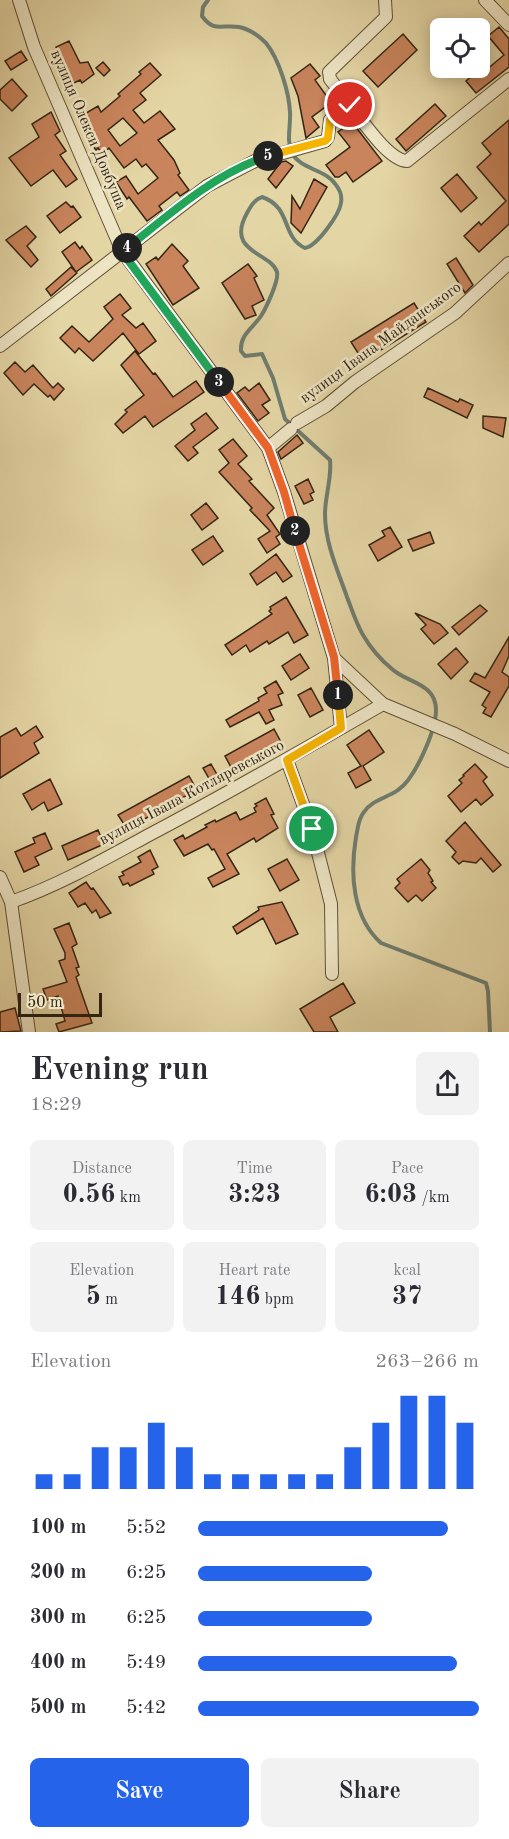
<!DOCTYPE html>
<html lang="en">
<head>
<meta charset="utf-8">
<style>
  body { margin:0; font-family:"Old Standard TT",serif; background:#f2f2f3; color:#2b2b33; height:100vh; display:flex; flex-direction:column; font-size:22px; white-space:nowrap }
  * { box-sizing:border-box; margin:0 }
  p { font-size:20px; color:#7c7c81 }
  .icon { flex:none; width:33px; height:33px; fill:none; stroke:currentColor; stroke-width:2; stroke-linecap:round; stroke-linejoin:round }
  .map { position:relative; height:1032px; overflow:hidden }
  .drawer { display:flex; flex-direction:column; background:#fff; flex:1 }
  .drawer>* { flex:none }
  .buttons { position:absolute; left:430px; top:18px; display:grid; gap:12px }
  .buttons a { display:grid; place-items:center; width:60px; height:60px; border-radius:9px; background:#fff; box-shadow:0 3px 15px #0003; font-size:30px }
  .scale { position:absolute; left:18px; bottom:15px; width:84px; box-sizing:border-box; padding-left:6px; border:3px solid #342513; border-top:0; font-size:16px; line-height:21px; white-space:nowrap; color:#342513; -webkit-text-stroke:4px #ede4c4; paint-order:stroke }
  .pin { position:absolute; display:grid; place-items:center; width:51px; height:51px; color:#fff; margin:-26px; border:3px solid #fff; border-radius:50%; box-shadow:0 2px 6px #0007 }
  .km { position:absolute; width:30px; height:30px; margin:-15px; border-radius:50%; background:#222; color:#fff; font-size:16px; line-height:30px; text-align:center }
  .round { display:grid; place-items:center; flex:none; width:63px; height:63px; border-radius:9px; background:#f2f2f3 }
  .overview { display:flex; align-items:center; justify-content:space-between; height:102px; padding:0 30px }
  h1 { font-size:33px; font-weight:600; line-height:45px }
  .metrics { display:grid; grid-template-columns:repeat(3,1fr); gap:9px; height:102px; padding:6px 30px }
  .metrics div { display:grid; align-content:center; border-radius:9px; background:#f2f2f3; text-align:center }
  .metrics b { font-size:26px; font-weight:600 }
  .metrics small { font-size:16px; font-weight:400 }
  .metrics p { font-size:16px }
  .chart { height:168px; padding:12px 30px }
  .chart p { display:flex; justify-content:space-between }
  .chart svg { width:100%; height:108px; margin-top:6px; stroke:#2563eb; stroke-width:6 }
  .action { display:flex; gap:12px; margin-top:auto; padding:12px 30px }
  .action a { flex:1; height:69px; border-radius:9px; background:#2563eb; color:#fff; font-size:24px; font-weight:600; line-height:69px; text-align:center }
  .action a+a { background:#f2f2f3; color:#2b2b33 }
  ul { padding:0 30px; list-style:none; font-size:20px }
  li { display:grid; grid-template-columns:96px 72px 1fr; align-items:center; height:45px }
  li i { height:15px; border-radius:8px; background:#2563eb }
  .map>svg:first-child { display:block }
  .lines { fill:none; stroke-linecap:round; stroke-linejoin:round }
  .stream { stroke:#6f7d6f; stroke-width:4 }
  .building { fill:#c9845c; stroke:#342513; stroke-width:1.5; fill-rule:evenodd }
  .minor-casing { stroke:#605138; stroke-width:14 }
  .minor { stroke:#ede4c4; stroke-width:12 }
  .split-1-casing { stroke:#fff; stroke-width:12 }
  .split-2-casing { stroke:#fff; stroke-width:12 }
  .split-3-casing { stroke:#fff; stroke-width:12 }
  .split-4-casing { stroke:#fff; stroke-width:12 }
  .split-5-casing { stroke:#fff; stroke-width:12 }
  .split-6-casing { stroke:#fff; stroke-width:12 }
  .split-1 { stroke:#f5b400; stroke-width:8 }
  .split-2 { stroke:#f0652b; stroke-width:8 }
  .split-3 { stroke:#f0652b; stroke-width:8 }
  .split-4 { stroke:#22a559; stroke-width:8 }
  .split-5 { stroke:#22a559; stroke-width:8 }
  .split-6 { stroke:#f5b400; stroke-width:8 }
  .labels { text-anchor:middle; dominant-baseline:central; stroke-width:5; stroke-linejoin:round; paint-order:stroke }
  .street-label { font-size:16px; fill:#342513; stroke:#ede4c4 }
</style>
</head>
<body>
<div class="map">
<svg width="509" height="1032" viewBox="0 0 509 1032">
  <rect width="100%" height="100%" fill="#e4d5a5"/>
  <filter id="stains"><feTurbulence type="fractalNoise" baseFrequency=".00333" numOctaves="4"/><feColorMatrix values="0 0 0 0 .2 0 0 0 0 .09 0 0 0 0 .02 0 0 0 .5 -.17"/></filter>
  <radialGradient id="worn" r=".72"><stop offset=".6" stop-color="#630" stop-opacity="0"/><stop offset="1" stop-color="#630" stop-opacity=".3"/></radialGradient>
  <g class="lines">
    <path class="stream" d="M208 0 203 7 202 16C214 33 222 24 239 27 249 29 259 36 266 43 279 59 289 92 290 112 291 125 286 141 292 153 301 170 326 169 336 185 340 190 342 197 341 203 339 215 317 246 305 248 281 237 292 207 262 197 254 200 251 206 247 213 225 253 271 252 277 272 279 281 266 308 261 316 253 328 240 334 241 351L245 356 262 354 273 378 285 419 330 460C332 478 325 496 325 514 325 543 338 571 347 597 352 610 356 623 363 635 370 647 381 660 392 669 407 683 436 683 436 710 436 730 415 779 398 790 387 798 372 800 364 812 358 819 358 828 356 837 350 873 352 917 381 943L486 983 488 991 490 1032"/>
  </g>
  <path class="building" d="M499 27 509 39V67L476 93 466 81 482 67 485 71 504 55 488 36Z
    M403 34 417 50 378 87 363 71Z
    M69 41 80 63 88 62 94 74 82 83 80 80 72 84 56 47Z
    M21 51 27 60 11 70 5 61Z
    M103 62 110 70 104 76 96 68Z
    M150 63 161 75 140 93 146 100 133 110 144 123 160 111 175 129 158 140 174 160 180 173 178 175 189 190 180 196 177 192 159 206 162 210 147 221 129 197 127 199 116 182 126 176 138 194 158 178 146 164 142 167 136 159 124 168 109 148 102 154 98 148 96 150 89 141 91 139 82 124 85 122 81 116 98 106 101 112 120 96 118 94 141 74 139 72ZM123 118 137 133 120 146 108 130Z
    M310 64 320 76 315 80 328 98 325 100 328 105 312 117 319 127 306 138 298 96 291 78Z
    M12 79 27 96 12 111 0 99V90Z
    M435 104 446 116 406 151 396 139Z
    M51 112 60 131 55 135 66 151 60 155 77 179 66 187 53 170 31 186 9 158 39 137 32 124Z
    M509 120V224L479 252 464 236 479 222 481 225 506 201 477 167 491 154 482 143Z
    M352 122 382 161 353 182 346 172 339 177H335L326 165 350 147 338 132Z
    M286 161 293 166 276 188 268 179 281 162Z
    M457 174 477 198 461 212 441 188Z
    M314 179 327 187 301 233 291 223 292 196 300 209Z
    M66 202 71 207 73 206 81 217 60 233 47 216Z
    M26 226 36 237 27 246 38 260 31 267 6 240Z
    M75 242 80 249 82 246 92 260 76 272 62 252Z
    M172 244 188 261 183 266 199 288 173 305 146 264 156 257 158 260Z
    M456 258 473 285 465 293 447 264Z
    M248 264 257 276 254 278 264 300 252 306 256 315 245 319 222 283Z
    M71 267 77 273 51 296 46 289Z
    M120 294 131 308 122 315 136 328 143 323 156 341 139 354 123 333 93 361 79 348 75 353 60 338 72 326 89 342 113 319 104 307Z
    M414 303 426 322 363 361 351 342Z
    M135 351 153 374 155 373 173 397 196 381 204 392 153 427 145 416 123 433 115 424 127 412 125 410 144 395 121 365Z
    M15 362 25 372 33 365 53 388 58 383 64 389 54 400 50 395 48 397 34 384 23 395 4 373Z
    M259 383 270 400 262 405 269 413 258 421 237 393 245 387 249 391Z
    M428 388 458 402 460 399 473 405 467 418 424 397Z
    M206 413 218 428 193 447 198 453 188 461 175 446 195 430 191 424Z
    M483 416 506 418 503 437 483 428Z
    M297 435 303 443 281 459 278 452Z
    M233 439 247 456 238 464 252 479 249 481 274 508 267 515 280 534 276 537 280 544 267 553 258 539 270 531 250 510 252 508 219 472 229 463 219 450Z
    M308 479 314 492 310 494 313 500 304 504 295 486Z
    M206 503 218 518 202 530 191 515Z
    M390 527 402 547 378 561 369 545 385 536 382 531Z
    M430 532 434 543 413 551 408 540Z
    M213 536 223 551 203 565 192 550Z
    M276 554 292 576 283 582 276 572 257 585 250 574Z
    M286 597 308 635 294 643 288 632 269 644 267 641 250 652 246 645 232 655 225 645 272 614 269 611 271 609 270 607Z
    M480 605 487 611 459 635 452 627Z
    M415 613 440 624 448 633 434 644 421 629 426 625Z
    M509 637V656L502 672 509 677V686L491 717 483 713 486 708 482 705 490 692 470 681 475 673 485 678Z
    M456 648 468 662 451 679 438 664Z
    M300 654 309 668 291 680 282 666Z
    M276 681 283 693 278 695 282 705 269 710 274 720 266 724 259 712 230 727 226 720 259 701 258 698 267 693 264 688Z
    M311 688 323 710 310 717 298 695Z
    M36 726 43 737 34 743 39 753 0 778V737L16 728 21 736Z
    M274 729 282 744 233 771 225 756Z
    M369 730 384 752 363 766 371 780 356 788 348 773 361 766 347 745Z
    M211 764 219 778 211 782 203 768Z
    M475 764 487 777 483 781 493 795 481 805 476 799 461 812 448 796 462 783 459 780 464 776 463 775Z
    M189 776 197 790 174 802 176 806 166 812 164 808 127 829 118 815Z
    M50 779 62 804 48 811 44 802 32 810 23 794Z
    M266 798 274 814 271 815 278 828 256 842 254 838 227 854 239 874 213 887 208 878 225 869 214 849 212 850 208 844 184 856 174 840 183 835 185 839 207 827 205 825 215 820 216 822 236 812 240 820 256 812 254 808 257 806 255 804Z
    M465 822 501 865 493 872 481 858 476 863 463 861 459 864 452 857 456 852 446 841Z
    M98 830 104 844 68 860 62 846Z
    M45 833 52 849 35 857 39 865 24 872 15 852 35 843 33 838Z
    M150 850 158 867 152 870 154 874 130 886 128 883 123 885 119 877 124 875 122 872 141 862 138 857Z
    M287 859 299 880 280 891 268 869Z
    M421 859 430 870 428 873 433 881 431 882 436 888 422 901 416 895 408 902 395 888 400 883 397 879Z
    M86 882 91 889 93 888 111 913 100 918 96 910 92 913 85 903 78 907 69 893Z
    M282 902 298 934 276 944 263 918 237 934 233 927 259 910 258 907Z
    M69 923 77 944 72 947 79 967 76 968 79 975 76 977 92 1023 59 1032 56 1024 65 1021 58 996 47 1000 43 989 67 982 59 961 65 959V953L54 929Z
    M343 983 355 1003 330 1017 338 1032H314L300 1009Z
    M15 1008 21 1031 0 1032V1012Z"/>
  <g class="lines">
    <g class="minor-casing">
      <path id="minor" d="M19 0 34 47 122 251 268 448 284 492 334 658 383 704 455 734 509 761
        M485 0 509 25
        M350 105C362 120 388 160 407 161L509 79
        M0 346 207 186 255 161 325 141 328 137 330 120 350 105 330 79 329 72 386 17 385 0
        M297 423 326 406 355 382 455 313 509 263
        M268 448 291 429
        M334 658 341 728
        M287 760 312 829 331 904 332 974
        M0 877 11 902 29 1032
        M11 902C59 885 103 860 147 836 227 794 305 749 383 704"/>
    </g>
    <use href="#minor" class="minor"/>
  </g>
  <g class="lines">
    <g class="split-1-casing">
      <path id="split-1" d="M312 829 287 760 341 728 338 695"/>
    </g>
    <g class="split-2-casing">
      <path id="split-2" d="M295 531 334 657 338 695"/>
    </g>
    <g class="split-3-casing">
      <path id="split-3" d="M219 382 268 448 284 492 295 531"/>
    </g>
    <g class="split-4-casing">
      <path id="split-4" d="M127 248 122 251 128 260 219 382"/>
    </g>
    <g class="split-5-casing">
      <path id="split-5" d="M127 248C171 213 214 174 268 156"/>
    </g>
    <g class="split-6-casing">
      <path id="split-6" d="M268 156 325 141 328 138 330 120 350 105"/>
    </g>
    <use href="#split-1" class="split-1"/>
    <use href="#split-2" class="split-2"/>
    <use href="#split-3" class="split-3"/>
    <use href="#split-4" class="split-4"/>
    <use href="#split-5" class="split-5"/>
    <use href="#split-6" class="split-6"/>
  </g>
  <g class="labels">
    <g class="street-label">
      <text transform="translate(88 130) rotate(67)">вулиця Олекси Довбуша</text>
      <text transform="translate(381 343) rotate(-36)">вулиця Івана Майданського</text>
      <text transform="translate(192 793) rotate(-28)">вулиця Івана Котляревського</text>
    </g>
  </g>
  <rect width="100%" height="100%" filter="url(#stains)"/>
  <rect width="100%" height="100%" fill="url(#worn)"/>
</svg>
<div class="buttons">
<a><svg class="icon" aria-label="locate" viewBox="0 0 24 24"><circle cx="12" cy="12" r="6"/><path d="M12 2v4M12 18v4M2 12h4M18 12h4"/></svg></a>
</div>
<div class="scale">50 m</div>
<div class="pin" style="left:312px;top:829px;background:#1e9e55"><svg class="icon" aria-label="arrive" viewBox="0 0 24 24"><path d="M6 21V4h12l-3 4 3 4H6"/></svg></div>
<div class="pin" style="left:350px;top:105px;background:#d93025"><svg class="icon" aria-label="check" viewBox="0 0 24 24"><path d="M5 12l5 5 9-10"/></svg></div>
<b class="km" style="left:338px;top:695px">1</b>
<b class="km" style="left:295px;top:531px">2</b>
<b class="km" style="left:219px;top:382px">3</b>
<b class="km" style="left:127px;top:248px">4</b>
<b class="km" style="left:268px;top:156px">5</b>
</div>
<section class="drawer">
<div class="overview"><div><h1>Evening run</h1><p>18:29</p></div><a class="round"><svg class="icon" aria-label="share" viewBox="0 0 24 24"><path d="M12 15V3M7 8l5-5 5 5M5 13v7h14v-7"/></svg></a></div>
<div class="metrics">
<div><p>Distance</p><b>0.56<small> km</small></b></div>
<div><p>Time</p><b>3:23</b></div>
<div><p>Pace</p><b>6:03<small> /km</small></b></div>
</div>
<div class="metrics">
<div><p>Elevation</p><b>5<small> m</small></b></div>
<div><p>Heart rate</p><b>146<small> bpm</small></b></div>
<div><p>kcal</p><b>37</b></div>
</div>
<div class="chart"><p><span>Elevation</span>263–266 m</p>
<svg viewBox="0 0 160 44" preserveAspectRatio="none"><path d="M5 44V38M15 44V38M25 44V27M35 44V27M45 44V17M55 44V27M65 44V38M75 44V38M85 44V38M95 44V38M105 44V38M115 44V27M125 44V17M135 44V6M145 44V6M155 44V17"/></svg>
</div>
<ul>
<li><b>100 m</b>5:52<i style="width:89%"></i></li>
<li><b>200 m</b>6:25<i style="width:62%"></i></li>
<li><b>300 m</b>6:25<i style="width:62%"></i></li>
<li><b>400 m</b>5:49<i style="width:92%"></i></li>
<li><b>500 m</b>5:42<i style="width:100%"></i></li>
</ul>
<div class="action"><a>Save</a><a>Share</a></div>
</section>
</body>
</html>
